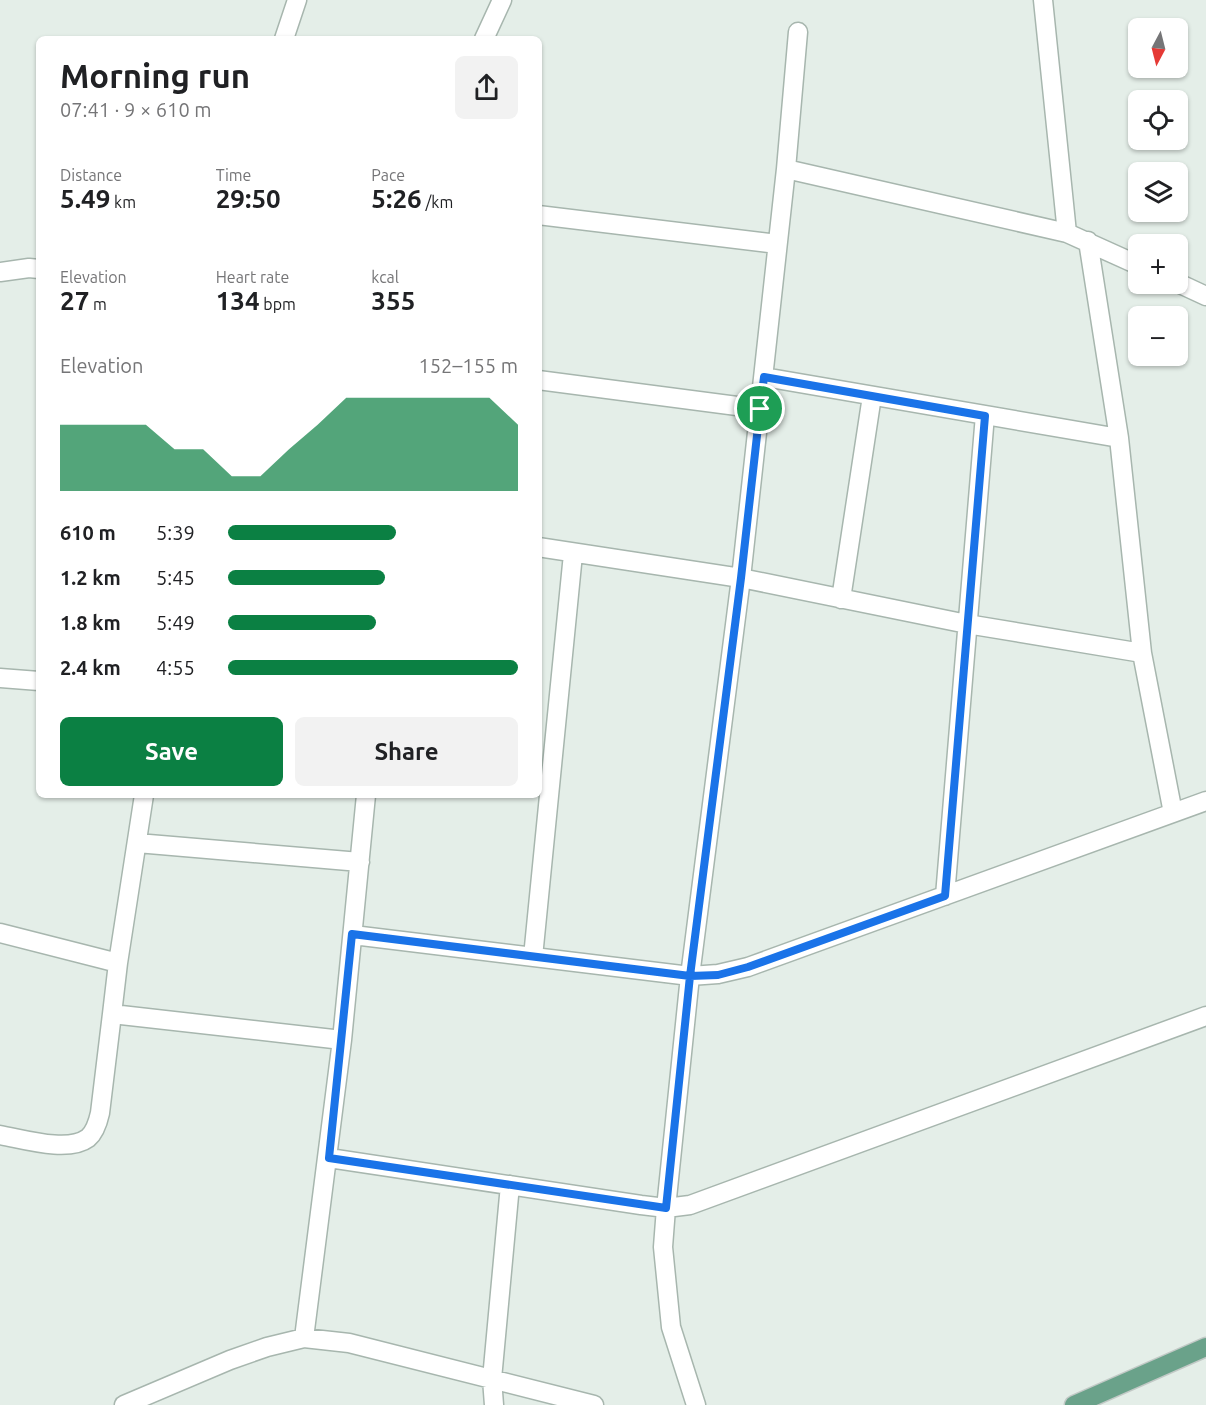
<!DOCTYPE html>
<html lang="en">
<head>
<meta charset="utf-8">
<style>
  body { margin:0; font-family:Ubuntu,sans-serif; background:#f2f2f2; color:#202124; height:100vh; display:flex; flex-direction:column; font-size:22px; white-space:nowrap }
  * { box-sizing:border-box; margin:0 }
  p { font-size:20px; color:#757577 }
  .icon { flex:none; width:33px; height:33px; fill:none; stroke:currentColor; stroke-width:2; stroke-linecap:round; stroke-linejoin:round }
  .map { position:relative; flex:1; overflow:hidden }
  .side { position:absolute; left:36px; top:36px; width:506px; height:762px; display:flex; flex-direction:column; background:#fff; border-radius:9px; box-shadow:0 2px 4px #0004 }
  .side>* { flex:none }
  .needle { width:39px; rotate:187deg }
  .controls { position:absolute; left:1128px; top:18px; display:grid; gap:12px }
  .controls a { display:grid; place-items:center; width:60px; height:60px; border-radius:9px; background:#fff; box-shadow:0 2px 4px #0004; font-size:30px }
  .pin { position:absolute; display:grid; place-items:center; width:51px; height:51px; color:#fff; margin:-26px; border:3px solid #fff; border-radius:50%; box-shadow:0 2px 6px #0007 }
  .round { display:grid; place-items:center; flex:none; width:63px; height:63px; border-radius:9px; background:#f2f2f2 }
  .headline { display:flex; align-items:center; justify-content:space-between; height:102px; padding:0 24px }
  h1 { font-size:33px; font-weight:700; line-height:45px }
  .figures { display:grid; grid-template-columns:repeat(3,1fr); gap:9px; height:102px; padding:6px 24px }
  .figures div { display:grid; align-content:center }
  .figures b { font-size:26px; font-weight:700 }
  .figures small { font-size:16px; font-weight:400 }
  .figures p { font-size:16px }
  .chart { height:168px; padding:12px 24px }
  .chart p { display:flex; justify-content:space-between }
  .chart svg { width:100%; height:108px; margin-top:6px; fill:#0b8043; opacity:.7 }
  .button { display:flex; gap:12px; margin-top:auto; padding:12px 24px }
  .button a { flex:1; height:69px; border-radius:9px; background:#0b8043; color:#fff; font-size:24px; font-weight:700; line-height:69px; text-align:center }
  .button a+a { background:#f2f2f2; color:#202124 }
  ul { padding:0 24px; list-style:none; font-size:20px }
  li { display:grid; grid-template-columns:96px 72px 1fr; align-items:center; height:45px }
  li i { height:15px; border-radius:8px; background:#0b8043 }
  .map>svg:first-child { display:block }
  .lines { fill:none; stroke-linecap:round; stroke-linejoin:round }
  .minor-casing { stroke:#a7b6ae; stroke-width:21 }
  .major-casing { stroke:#c2c9c6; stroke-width:21 }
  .minor { stroke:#fff; stroke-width:18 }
  .major { stroke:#6aa28a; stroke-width:18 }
  .route-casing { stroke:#fff; stroke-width:12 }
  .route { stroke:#1a73e8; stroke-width:8 }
</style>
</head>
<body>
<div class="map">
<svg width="1206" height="1405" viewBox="0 0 1206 1405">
  <rect width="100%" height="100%" fill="#e4eee8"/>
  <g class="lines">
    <g class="minor-casing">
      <path id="minor" d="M1043 0 1067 233 1138 265
        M284 39 297 0
        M484 39 502 0
        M786 169 1067 233
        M538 215 777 244
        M1088 241 1119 438 1142 653 1173 813
        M0 272 29 268 39 269
        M1178 283 1206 296
        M764 377 1119 438
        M538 380 760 409
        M538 547 741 578 967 624 1142 653
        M841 599 872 396
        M0 678 39 681
        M137 843 360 862
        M945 896 985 415
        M0 933 118 963 112 1014 342 1040 366 795
        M353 935 690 976 718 974 748 967 1206 801
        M533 957 573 554
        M118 963 144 795
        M0 1135C23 1139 68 1153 88 1138 95 1132 98 1122 100 1113L112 1014
        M329 1158 641 1205 666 1208 690 1205 1206 1016
        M304 1338 342 1040
        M124 1405 230 1360 267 1347 304 1338 349 1343 594 1405
        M494 1405 492 1379 510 1185
        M696 1405 671 1327 663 1247 666 1208 690 976 741 578 786 169 798 32"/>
    </g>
    <g class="major-casing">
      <path id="major" d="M1074 1405 1206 1347"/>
    </g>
    <use href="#minor" class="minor"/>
    <use href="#major" class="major"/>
  </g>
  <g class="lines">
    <g class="route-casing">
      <path id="route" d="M760 409 741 578 690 976 352 934 329 1158 666 1208 690 976 718 975 748 967 945 896 985 416 764 377 760 409"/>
    </g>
    <use href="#route" class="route"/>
  </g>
</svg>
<div class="controls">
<a><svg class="needle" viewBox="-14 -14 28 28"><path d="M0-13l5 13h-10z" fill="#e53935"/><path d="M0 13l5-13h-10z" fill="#757577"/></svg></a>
<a><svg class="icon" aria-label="locate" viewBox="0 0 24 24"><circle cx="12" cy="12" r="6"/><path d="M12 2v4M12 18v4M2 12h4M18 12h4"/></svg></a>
<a><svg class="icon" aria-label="layers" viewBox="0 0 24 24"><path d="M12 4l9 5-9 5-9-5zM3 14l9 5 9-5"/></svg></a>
<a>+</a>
<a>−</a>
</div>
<div class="pin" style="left:760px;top:409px;background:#1e9e55"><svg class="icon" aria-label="arrive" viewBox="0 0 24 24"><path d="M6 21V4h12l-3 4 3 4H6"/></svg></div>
<section class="side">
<div class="headline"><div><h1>Morning run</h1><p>07:41 · 9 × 610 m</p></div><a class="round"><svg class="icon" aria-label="share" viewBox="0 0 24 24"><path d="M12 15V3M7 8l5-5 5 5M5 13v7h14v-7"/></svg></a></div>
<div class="figures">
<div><p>Distance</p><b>5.49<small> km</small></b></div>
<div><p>Time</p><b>29:50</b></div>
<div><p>Pace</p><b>5:26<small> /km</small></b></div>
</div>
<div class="figures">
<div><p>Elevation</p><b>27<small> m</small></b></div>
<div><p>Heart rate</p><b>134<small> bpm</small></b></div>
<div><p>kcal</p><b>355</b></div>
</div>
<div class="chart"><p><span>Elevation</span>152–155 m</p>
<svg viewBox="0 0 160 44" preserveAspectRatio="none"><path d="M0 44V17L10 17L20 17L30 17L40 27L50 27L60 38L70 38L80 27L90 17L100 6L110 6L120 6L130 6L140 6L150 6L160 17V44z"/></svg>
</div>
<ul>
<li><b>610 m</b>5:39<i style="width:58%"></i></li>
<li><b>1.2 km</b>5:45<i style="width:54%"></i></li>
<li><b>1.8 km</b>5:49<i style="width:51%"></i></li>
<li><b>2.4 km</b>4:55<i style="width:100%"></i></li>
</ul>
<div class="button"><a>Save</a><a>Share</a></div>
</section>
</div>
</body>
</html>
